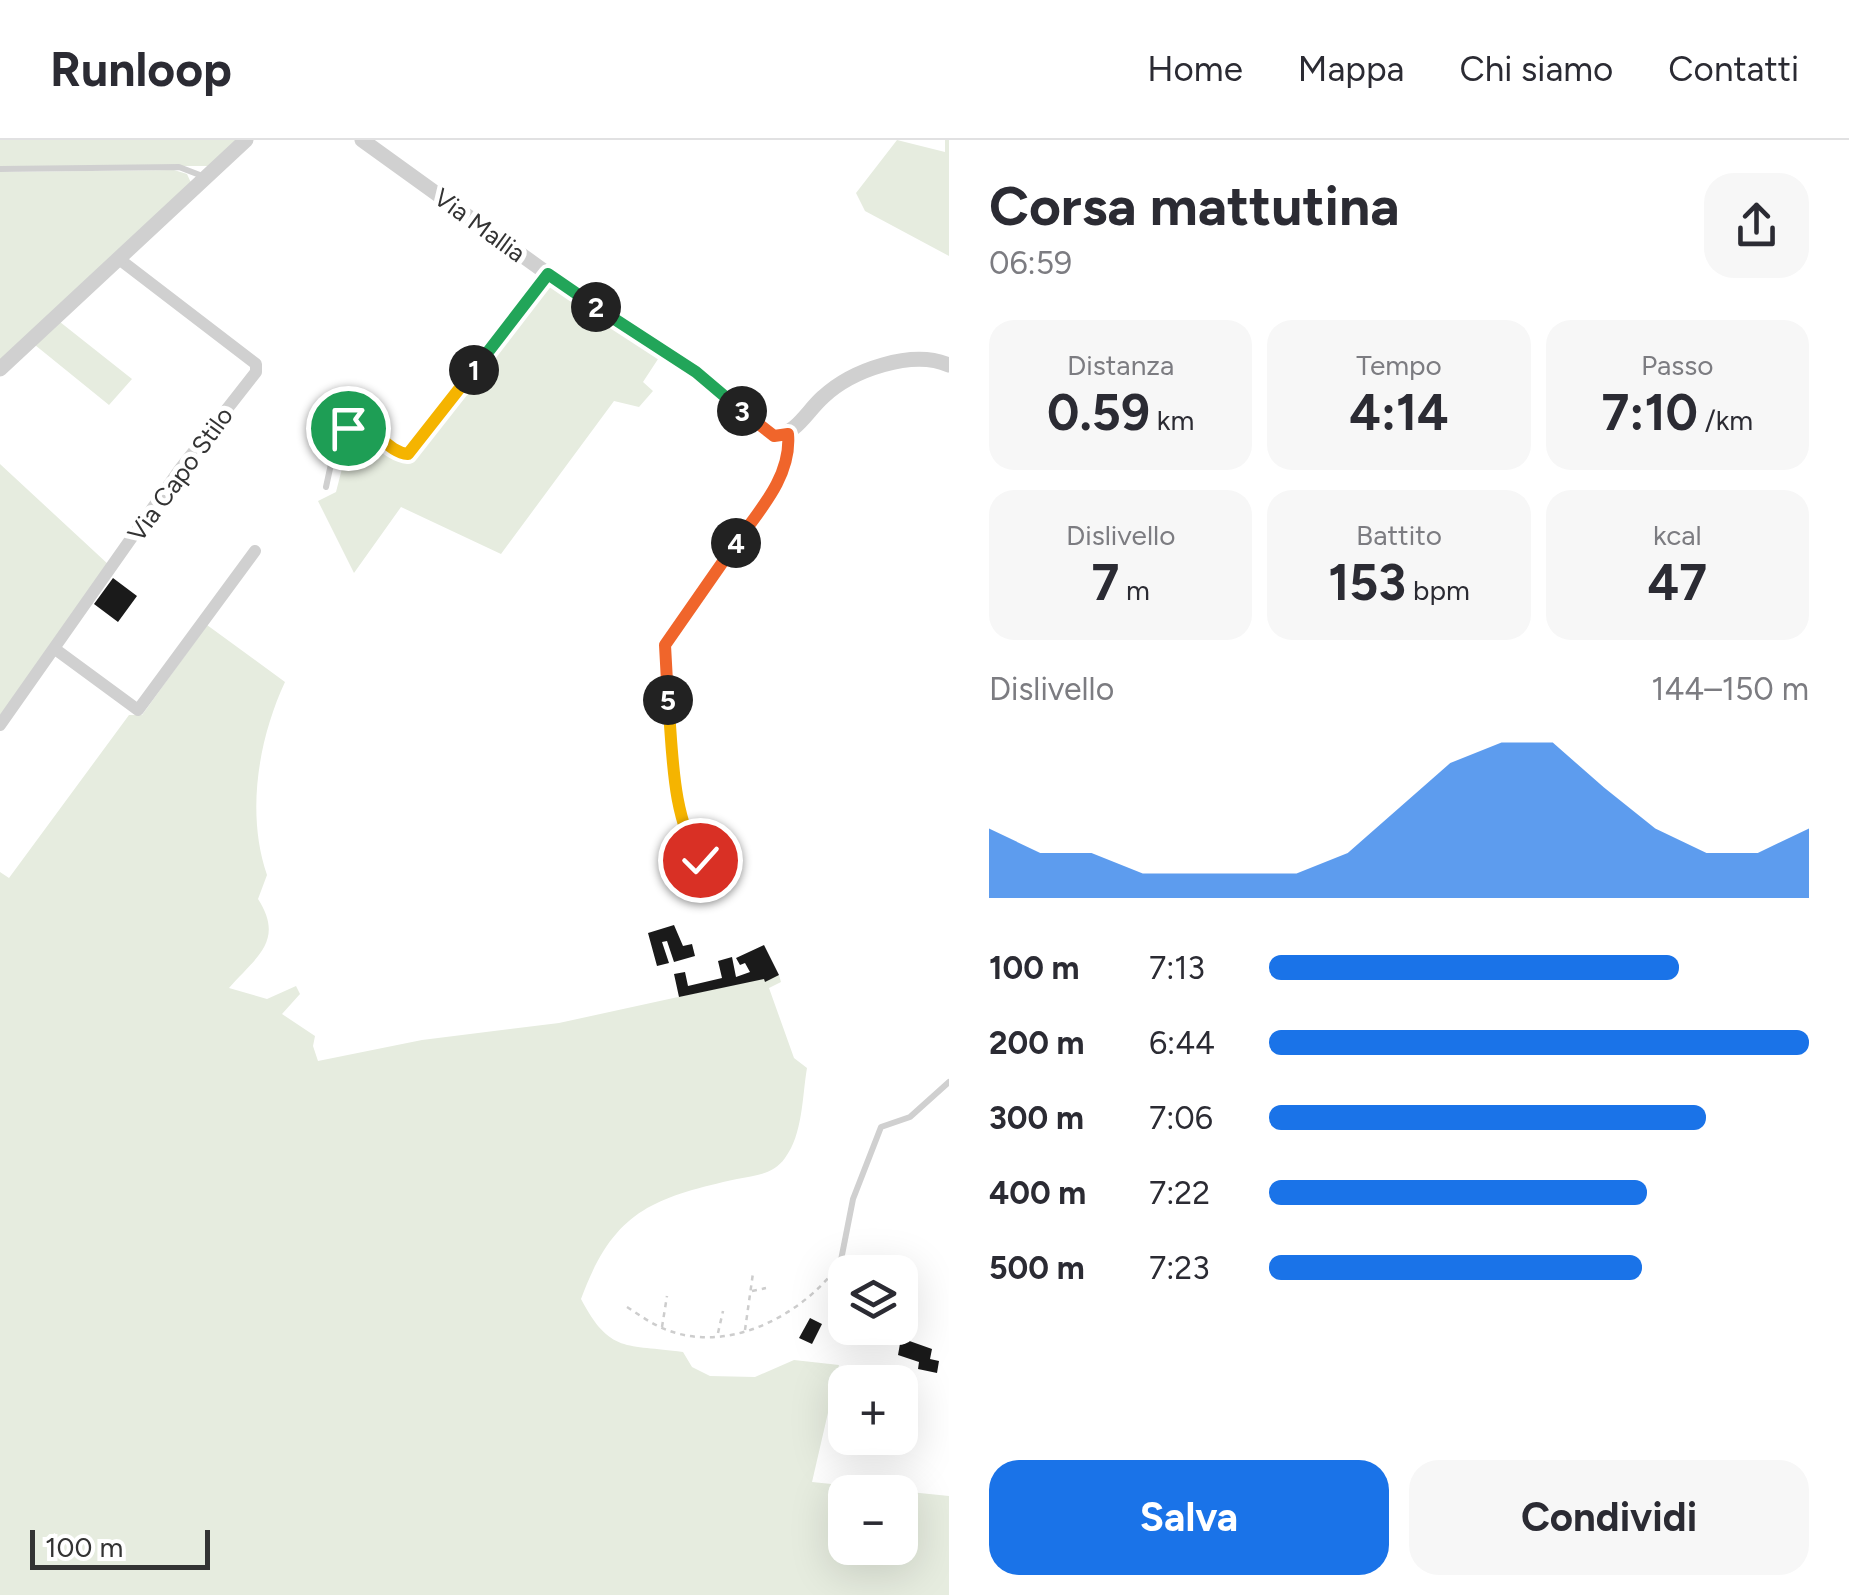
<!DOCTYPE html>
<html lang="it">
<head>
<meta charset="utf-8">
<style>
  body { margin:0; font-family:Figtree,sans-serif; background:#f7f7f7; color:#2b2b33; height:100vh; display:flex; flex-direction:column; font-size:38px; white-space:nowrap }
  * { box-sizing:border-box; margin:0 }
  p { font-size:32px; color:#7c7c81 }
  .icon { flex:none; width:55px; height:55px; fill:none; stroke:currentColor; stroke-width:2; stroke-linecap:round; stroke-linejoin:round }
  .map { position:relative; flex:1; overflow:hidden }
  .panel { display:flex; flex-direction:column; background:#fff; width:900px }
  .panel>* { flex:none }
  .controls { position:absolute; left:828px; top:1115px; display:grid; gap:20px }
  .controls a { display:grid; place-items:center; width:90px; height:90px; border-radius:20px; background:#fff; box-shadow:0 10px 40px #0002; font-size:50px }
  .scale { position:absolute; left:30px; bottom:25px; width:180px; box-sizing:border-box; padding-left:10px; border:5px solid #333; border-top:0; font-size:28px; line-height:35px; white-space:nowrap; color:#333; -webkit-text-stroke:8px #fff; paint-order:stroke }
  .pin { position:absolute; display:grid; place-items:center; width:85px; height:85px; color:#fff; margin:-42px; border:5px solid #fff; border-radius:50%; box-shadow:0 2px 10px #0007 }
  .km { position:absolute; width:50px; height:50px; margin:-25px; border-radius:50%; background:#222; color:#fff; font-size:28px; line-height:50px; text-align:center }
  .round { display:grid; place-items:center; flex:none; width:105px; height:105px; border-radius:30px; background:#f7f7f7 }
  .overview { display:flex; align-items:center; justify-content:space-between; height:170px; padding:0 40px }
  h1 { font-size:55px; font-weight:700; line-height:75px }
  .stats { display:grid; grid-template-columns:repeat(3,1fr); gap:15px; height:170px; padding:10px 40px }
  .stats div { display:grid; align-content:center; border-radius:25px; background:#f7f7f7; text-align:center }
  .stats b { font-size:50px; font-weight:700 }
  .stats small { font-size:28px; font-weight:400 }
  .stats p { font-size:28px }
  .chart { height:280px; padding:20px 40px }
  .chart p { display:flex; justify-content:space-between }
  .chart svg { width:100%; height:180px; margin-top:10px; fill:#1a73e8; opacity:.7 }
  .primary-button { display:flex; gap:20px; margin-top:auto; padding:20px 40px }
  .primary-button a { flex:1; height:115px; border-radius:30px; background:#1a73e8; color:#fff; font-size:40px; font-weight:700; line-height:115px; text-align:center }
  .primary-button a+a { background:#f7f7f7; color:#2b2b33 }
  ul { padding:0 40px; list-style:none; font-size:32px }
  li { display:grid; grid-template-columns:160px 120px 1fr; align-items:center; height:75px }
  li i { height:25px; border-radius:12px; background:#1a73e8 }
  header { display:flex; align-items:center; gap:60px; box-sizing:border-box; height:140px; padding:0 50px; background:#fff; border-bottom:2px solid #e1e1e2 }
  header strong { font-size:48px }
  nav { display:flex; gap:55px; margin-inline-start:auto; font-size:35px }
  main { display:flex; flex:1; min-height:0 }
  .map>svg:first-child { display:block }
  .green { fill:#e6ecdf; fill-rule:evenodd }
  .building { fill:#1a1a1a }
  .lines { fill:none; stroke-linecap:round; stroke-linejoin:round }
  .path { stroke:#cdcdcd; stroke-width:2.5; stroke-dasharray:5 5; stroke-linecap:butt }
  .service { stroke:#d0d0d0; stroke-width:6 }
  .minor { stroke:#d0d0d0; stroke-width:12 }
  .tertiary { stroke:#d0d0d0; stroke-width:15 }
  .split-1-casing { stroke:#fff; stroke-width:20 }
  .split-2-casing { stroke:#fff; stroke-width:20 }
  .split-3-casing { stroke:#fff; stroke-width:20 }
  .split-4-casing { stroke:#fff; stroke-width:20 }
  .split-5-casing { stroke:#fff; stroke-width:20 }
  .split-6-casing { stroke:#fff; stroke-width:20 }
  .split-1 { stroke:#f5b400; stroke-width:12 }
  .split-2 { stroke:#22a559; stroke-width:12 }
  .split-3 { stroke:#22a559; stroke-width:12 }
  .split-4 { stroke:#f0652b; stroke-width:12 }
  .split-5 { stroke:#f0652b; stroke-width:12 }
  .split-6 { stroke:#f5b400; stroke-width:12 }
  .labels { text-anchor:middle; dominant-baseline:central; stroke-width:10; stroke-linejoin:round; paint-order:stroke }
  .street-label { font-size:25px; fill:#333; stroke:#fff }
</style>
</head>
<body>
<header>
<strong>Runloop</strong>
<nav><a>Home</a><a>Mappa</a><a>Chi siamo</a><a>Contatti</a></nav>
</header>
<main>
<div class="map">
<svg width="949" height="1455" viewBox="0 0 949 1455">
  <rect width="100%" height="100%" fill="#fff"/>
  <path class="green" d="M0 0H238L210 26H0Z
    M897 0 945 12V0H949V116L865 71 856 53Z
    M174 30 187 34 192 45 0 223V32Z
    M547 142 660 216 643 242 653 251 639 267 614 261 501 414 401 367 354 433 318 361 336 352 351 293 363 291 403 323 410 321Z
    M60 182 132 239 109 265 35 205Z
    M0 324 109 425 0 580Z
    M207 485 285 542C258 600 246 674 267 735L258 759C285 801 256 817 229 848L267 859 296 846 300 854 282 874 315 896 313 906 318 921 422 900 559 883 779 835 781 842 769 848 794 918 807 928C802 957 803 994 785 1018 773 1035 755 1035 737 1039 651 1058 613 1072 581 1159 610 1214 626 1204 683 1212L692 1227 710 1236 755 1237 794 1220 839 1225 812 1342 949 1356V1455H0V732L9 738 129 575H142ZM845 1352H900V1408H845Z"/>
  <path class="building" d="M113 438 137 456 118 482 94 464Z
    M674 785 683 806 692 804 695 816 674 822 667 801 662 802 669 823 657 826 648 793Z
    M764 805 779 835 765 842 764 839 679 857 674 834 685 832 688 846 722 838 718 821 732 817 736 837 750 832 745 823 740 825 736 818Z
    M810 1178 822 1184 812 1204 799 1198Z
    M901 1198 932 1209 930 1219 939 1221 937 1233 918 1229 919 1222 898 1215Z"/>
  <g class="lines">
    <path class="path" d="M752 1151 766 1148
      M627 1167C638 1174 649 1182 660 1187 724 1217 800 1177 838 1126
      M662 1187 667 1156
      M745 1190 753 1133
      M718 1193 723 1171"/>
    <path class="service" d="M0 29 179 27 205 37
      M326 347 331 324 352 284 364 285 403 315 414 309 547 135
      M700 720C677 685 660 548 665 505 692 446 794 360 788 295
      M841 1120 853 1059 881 987 910 977 949 942"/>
    <path class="minor" d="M55 509 138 570 255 411
      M0 585 180 329 256 232V224L119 119"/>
    <path class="tertiary" d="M362 0 548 134 696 232 774 296C797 294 807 271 823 257 852 230 912 209 949 225
      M0 229 246 0"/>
  </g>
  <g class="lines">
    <g class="split-1-casing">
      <path id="split-1" d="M348 288 352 284C375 284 386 312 408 314L474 230"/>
    </g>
    <g class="split-2-casing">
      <path id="split-2" d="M474 230 548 134 596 167"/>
    </g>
    <g class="split-3-casing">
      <path id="split-3" d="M596 167 696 232 742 271"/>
    </g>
    <g class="split-4-casing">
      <path id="split-4" d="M736 403C759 371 792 336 788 294L774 296 742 271"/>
    </g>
    <g class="split-5-casing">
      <path id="split-5" d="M668 560 665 505 736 403"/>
    </g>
    <g class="split-6-casing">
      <path id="split-6" d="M668 560C673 611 671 675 700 720"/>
    </g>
    <use href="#split-1" class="split-1"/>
    <use href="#split-2" class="split-2"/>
    <use href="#split-3" class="split-3"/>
    <use href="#split-4" class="split-4"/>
    <use href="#split-5" class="split-5"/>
    <use href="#split-6" class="split-6"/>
  </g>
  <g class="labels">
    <g class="street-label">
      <text transform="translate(480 85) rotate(36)">Via Mallia</text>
      <text transform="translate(180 334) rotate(-54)">Via Capo Stilo</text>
    </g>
  </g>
</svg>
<div class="controls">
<a><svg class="icon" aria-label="layers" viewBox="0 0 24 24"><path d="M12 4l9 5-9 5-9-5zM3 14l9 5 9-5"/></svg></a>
<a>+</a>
<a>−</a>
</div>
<div class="scale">100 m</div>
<div class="pin" style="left:348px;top:288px;background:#1e9e55"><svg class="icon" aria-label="arrive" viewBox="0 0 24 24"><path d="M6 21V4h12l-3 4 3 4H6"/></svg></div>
<div class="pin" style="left:700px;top:720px;background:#d93025"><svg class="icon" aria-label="check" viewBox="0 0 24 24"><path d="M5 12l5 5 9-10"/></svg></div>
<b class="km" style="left:474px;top:230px">1</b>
<b class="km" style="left:596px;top:167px">2</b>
<b class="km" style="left:742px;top:271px">3</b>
<b class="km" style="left:736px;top:403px">4</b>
<b class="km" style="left:668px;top:560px">5</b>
</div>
<section class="panel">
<div class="overview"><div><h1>Corsa mattutina</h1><p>06:59</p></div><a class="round"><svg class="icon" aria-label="share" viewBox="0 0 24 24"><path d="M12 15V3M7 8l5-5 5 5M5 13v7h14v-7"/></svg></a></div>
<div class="stats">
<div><p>Distanza</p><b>0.59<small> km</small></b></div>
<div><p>Tempo</p><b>4:14</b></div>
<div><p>Passo</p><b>7:10<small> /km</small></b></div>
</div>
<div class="stats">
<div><p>Dislivello</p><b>7<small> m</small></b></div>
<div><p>Battito</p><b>153<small> bpm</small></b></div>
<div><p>kcal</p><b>47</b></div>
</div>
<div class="chart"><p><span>Dislivello</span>144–150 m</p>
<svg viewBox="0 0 160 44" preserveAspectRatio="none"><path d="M0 44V27L10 33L20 33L30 38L40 38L50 38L60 38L70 33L80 22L90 11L100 6L110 6L120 17L130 27L140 33L150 33L160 27V44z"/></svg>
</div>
<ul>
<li><b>100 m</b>7:13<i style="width:76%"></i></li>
<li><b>200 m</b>6:44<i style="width:100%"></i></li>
<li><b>300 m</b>7:06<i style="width:81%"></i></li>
<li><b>400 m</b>7:22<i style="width:70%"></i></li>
<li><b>500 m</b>7:23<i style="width:69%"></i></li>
</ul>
<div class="primary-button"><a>Salva</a><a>Condividi</a></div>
</section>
</main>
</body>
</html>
